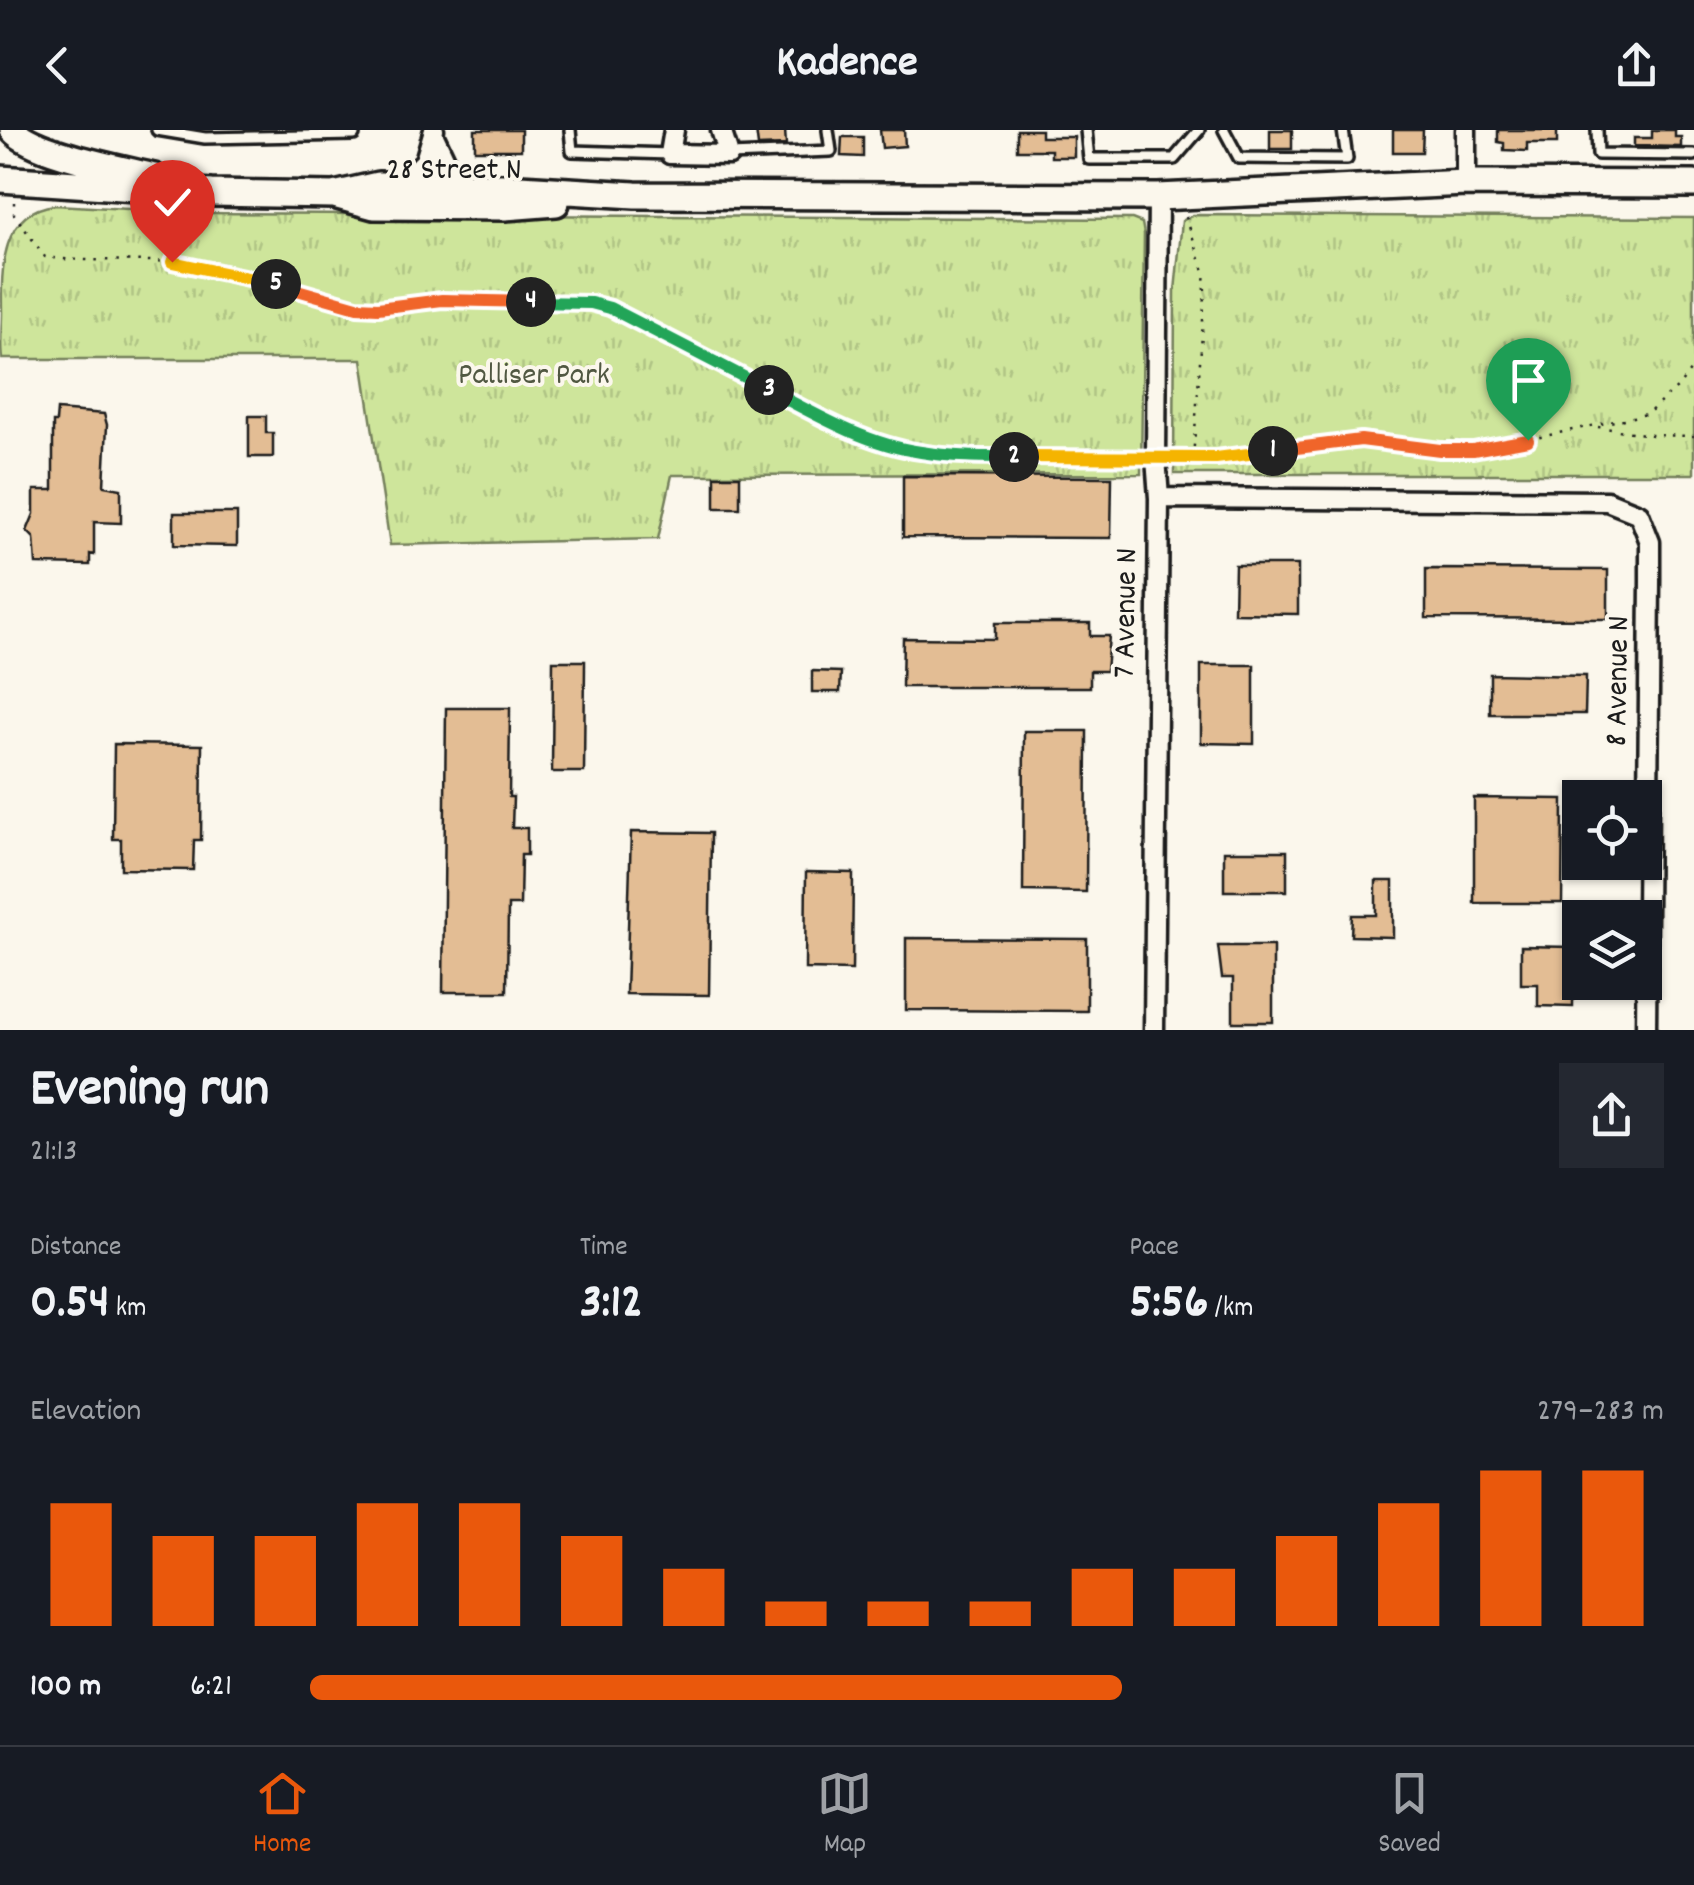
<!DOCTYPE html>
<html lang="en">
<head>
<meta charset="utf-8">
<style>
  body { margin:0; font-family:Dekko,sans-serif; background:#242831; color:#f1f3f6; height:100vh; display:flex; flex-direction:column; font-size:38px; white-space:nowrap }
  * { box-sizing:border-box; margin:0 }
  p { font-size:32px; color:#9ea1a6 }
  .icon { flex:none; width:55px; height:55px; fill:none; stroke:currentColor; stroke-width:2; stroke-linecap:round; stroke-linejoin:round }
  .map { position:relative; height:900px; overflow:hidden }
  .panel { display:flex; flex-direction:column; background:#171b24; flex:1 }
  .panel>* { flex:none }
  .buttons { position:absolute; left:1562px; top:650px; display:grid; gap:20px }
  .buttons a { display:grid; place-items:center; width:100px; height:100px; border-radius:0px; background:#171b24; box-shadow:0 2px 8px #0004; font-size:50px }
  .pin { position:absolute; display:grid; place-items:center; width:85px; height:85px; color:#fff; margin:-102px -42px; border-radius:50% 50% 50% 0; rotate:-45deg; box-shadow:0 0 10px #0007 }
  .pin .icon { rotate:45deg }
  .km { position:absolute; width:50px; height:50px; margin:-25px; border-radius:50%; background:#222; color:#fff; font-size:28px; line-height:50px; text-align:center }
  .round { display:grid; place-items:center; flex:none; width:105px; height:105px; border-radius:0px; background:#242831 }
  .overview { display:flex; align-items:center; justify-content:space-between; height:170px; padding:0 30px }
  h1 { font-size:55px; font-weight:700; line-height:75px }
  .stats { display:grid; grid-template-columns:repeat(3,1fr); gap:15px; height:170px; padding:10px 30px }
  .stats div { display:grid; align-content:center }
  .stats b { font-size:50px; font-weight:700 }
  .stats small { font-size:28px; font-weight:400 }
  .stats p { font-size:28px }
  .chart { height:280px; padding:20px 30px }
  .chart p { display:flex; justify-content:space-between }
  .chart svg { width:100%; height:180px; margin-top:10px; stroke:#ea580c; stroke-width:6 }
  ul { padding:0 30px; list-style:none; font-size:32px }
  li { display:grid; grid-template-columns:160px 120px 1fr; align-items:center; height:75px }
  li i { height:25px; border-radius:12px; background:#ea580c }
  header { display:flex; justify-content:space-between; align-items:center; height:130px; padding:0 30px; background:#171b24; font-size:45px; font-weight:700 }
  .tab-bar { display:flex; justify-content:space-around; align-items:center; height:140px; border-top:2px solid #363941; background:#171b24; font-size:28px; color:#9ea1a6 }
  .tab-bar a { display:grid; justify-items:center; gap:5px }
  .tab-bar .current { color:#ea580c }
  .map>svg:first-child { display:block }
  .park { fill:url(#park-tufts); stroke:#75805c; stroke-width:2.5 }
  .building { fill:#e3bd94; stroke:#1c1c1c; stroke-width:2.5 }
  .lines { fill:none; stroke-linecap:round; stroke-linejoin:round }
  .service-casing { stroke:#1c1c1c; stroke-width:16 }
  .minor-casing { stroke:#1c1c1c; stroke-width:25 }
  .secondary-casing { stroke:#1c1c1c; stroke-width:32 }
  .path { stroke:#1c1c1c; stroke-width:2.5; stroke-dasharray:2.5 8; stroke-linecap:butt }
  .service { stroke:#fbf7ec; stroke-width:9 }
  .minor { stroke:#fbf7ec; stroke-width:18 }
  .secondary { stroke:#fbf7ec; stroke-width:25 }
  .split-1-casing { stroke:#fff; stroke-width:20 }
  .split-2-casing { stroke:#fff; stroke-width:20 }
  .split-3-casing { stroke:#fff; stroke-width:20 }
  .split-4-casing { stroke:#fff; stroke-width:20 }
  .split-5-casing { stroke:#fff; stroke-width:20 }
  .split-6-casing { stroke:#fff; stroke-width:20 }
  .split-1 { stroke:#f0652b; stroke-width:12 }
  .split-2 { stroke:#f5b400; stroke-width:12 }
  .split-3 { stroke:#22a559; stroke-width:12 }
  .split-4 { stroke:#22a559; stroke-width:12 }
  .split-5 { stroke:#f0652b; stroke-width:12 }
  .split-6 { stroke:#f5b400; stroke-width:12 }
  .labels { text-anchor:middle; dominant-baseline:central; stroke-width:8; stroke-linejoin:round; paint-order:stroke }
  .street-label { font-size:32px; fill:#1c1c1c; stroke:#fbf7ec }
  .park-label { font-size:32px; fill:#515842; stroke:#fbf7ec }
</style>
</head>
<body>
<header><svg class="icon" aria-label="back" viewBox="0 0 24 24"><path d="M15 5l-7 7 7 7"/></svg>Kadence<svg class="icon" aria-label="share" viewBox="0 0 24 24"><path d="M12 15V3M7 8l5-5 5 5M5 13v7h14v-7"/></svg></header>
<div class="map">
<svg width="1694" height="900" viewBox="0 0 1694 900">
  <defs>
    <pattern id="park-tufts" width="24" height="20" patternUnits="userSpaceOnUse" patternTransform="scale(2.5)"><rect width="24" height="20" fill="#cee59b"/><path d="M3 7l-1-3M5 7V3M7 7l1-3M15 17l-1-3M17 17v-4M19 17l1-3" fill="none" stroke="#b0c485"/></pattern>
  </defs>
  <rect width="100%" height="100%" fill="#fbf7ec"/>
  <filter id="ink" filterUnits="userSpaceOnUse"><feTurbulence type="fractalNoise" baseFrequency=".01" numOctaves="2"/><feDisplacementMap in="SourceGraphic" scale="20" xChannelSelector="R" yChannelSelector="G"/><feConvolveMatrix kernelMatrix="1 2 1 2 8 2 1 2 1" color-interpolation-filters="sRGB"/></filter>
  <g filter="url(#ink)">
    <path class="park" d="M55 75 201 83 1132 89 1142 93 1144 104 1141 344 672 345 658 409 390 415 362 229H2C0 213 2 197 2 182 1 139 1 81 55 75Z
      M1193 85 1694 88V344H1174L1175 161 1182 91Z"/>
    <path class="building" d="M475 0H521V20H475Z
      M756 0H785L786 15 758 16Z
      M880 0H904L905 16 882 18Z
      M1017 0H1041V7H1074V27H1051V20H1017Z
      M1270 0H1292V19H1270Z
      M1393 0H1423L1422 22H1393Z
      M1498 0H1557V13H1527V21L1504 20V13L1498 12Z
      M1652 0H1675V7H1681V17L1634 16V8H1652Z
      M842 7H863V27L841 26Z
      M57 280 104 284 107 295 104 356 121 359V393L94 392V425L90 424V435L36 434 34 408 27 401 34 384V360H53V292H56Z
      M249 286H266V303H273V327H249Z
      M715 346H740V378H715Z
      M903 346 1112 347 1111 408 903 407Z
      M174 383H237V416L174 415Z
      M1235 435H1298V484L1234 483Z
      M1426 439 1608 440V489L1426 488Z
      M995 493H1090V506H1109L1106 541H1090V557H902L903 508 995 509Z
      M553 531H585L584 642H552Z
      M1201 535H1254V614L1201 613Z
      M812 541 841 542 840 562H812Z
      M1490 544 1586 546 1585 584H1490Z
      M446 578H510L509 667H513L512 698H527V725H521L520 775H508L507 862H443Z
      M1024 601H1087L1086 762 1023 761Z
      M114 614 202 615 201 710H194L193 740 121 739V709H113Z
      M1474 668 1563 669 1562 773H1474Z
      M631 702 711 703 709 865 626 864Z
      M1224 721H1287V761H1224Z
      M806 742 853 743 852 840 805 839Z
      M1376 751H1393V807L1351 806 1352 785H1376Z
      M906 808 1087 809V881L906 880Z
      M1218 816H1273V892H1233V848H1222Z
      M1521 816 1573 817V877L1538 876V854H1521Z"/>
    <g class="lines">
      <g class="service-casing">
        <path id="service" d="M157 0 205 8 354 5V0
          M570 0 572 21 670 24
          M1086 0 1089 29H1174L1199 0
          M1224 0 1239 28 1347 29 1343 0
          M1597 0 1598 24 1694 25
          M729 25 831 21 828 0"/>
      </g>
      <g class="minor-casing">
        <path id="minor" d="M674 0 670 24 729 25 721 0
          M1466 0V53
          M434 6 451 42 471 56
          M399 56 425 31 434 0
          M1159 368 1607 371 1639 384 1650 412V451L1646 900
          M1154 900 1159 368 1156 328 1158 67"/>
      </g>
      <g class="secondary-casing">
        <path id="secondary" d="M13 0C33 23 122 39 154 47
          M0 49 212 63 334 65 374 76 505 77 556 73
          M334 65 378 55 503 57 635 65 1158 67 1466 53 1694 54"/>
      </g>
      <path class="path" d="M14 72V84L45 127C89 133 133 128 177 133 237 140 299 160 357 177L378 179 442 170 591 173 633 189 802 277 873 310 898 317 948 325 1137 328
        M1186 87 1204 141 1205 162 1193 329
        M1598 297 1651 305 1694 306
        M1175 328 1235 327 1361 309 1440 320 1489 318 1647 284 1678 257 1694 236"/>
      <use href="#service" class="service"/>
      <use href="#minor" class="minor"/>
      <use href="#secondary" class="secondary"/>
    </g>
  </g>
  <g class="lines" filter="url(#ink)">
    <g class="split-1-casing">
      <path id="split-1" d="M1273 321 1361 310 1440 320H1473L1528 310"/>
    </g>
    <g class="split-2-casing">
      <path id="split-2" d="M1014 327 1216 328 1273 321"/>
    </g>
    <g class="split-3-casing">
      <path id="split-3" d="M769 260C816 285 868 315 921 322 951 327 983 327 1014 327"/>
    </g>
    <g class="split-4-casing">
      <path id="split-4" d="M531 172 591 173 610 178 769 260"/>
    </g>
    <g class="split-5-casing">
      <path id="split-5" d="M276 154 357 177 378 178 442 170 531 172"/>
    </g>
    <g class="split-6-casing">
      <path id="split-6" d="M172 132 276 154"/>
    </g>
    <use href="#split-1" class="split-1"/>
    <use href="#split-2" class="split-2"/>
    <use href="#split-3" class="split-3"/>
    <use href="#split-4" class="split-4"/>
    <use href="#split-5" class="split-5"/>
    <use href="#split-6" class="split-6"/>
  </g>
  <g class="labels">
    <g class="street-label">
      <text x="454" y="42">28 Street N</text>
      <text transform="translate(1128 483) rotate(-89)">7 Avenue N</text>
      <text transform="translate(1620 551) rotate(-89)">8 Avenue N</text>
    </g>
    <g class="park-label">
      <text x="534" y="247">Palliser Park</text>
    </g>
  </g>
</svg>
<div class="buttons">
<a><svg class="icon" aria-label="locate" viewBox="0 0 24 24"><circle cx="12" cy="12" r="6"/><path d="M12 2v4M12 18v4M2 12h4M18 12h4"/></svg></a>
<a><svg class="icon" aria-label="layers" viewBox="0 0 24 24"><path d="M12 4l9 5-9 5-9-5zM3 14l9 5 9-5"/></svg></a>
</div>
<div class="pin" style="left:1528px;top:310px;background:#1e9e55"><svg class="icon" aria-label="arrive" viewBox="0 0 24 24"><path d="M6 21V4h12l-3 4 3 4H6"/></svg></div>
<div class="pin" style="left:172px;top:132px;background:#d93025"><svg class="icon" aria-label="check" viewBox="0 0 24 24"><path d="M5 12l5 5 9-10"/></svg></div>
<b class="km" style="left:1273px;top:321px">1</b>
<b class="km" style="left:1014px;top:327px">2</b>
<b class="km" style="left:769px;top:260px">3</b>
<b class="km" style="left:531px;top:172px">4</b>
<b class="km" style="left:276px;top:154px">5</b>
</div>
<section class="panel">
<div class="overview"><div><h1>Evening run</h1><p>21:13</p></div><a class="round"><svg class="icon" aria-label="share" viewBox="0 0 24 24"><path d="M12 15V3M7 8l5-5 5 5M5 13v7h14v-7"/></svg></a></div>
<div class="stats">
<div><p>Distance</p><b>0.54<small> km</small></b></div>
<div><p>Time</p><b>3:12</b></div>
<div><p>Pace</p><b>5:56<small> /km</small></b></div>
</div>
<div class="chart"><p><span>Elevation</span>279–283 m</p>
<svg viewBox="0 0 160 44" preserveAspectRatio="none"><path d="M5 44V14M15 44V22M25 44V22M35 44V14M45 44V14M55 44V22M65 44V30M75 44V38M85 44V38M95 44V38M105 44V30M115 44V30M125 44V22M135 44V14M145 44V6M155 44V6"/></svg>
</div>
<ul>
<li><b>100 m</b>6:21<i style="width:60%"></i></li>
</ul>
</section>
<nav class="tab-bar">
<a class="current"><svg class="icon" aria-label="home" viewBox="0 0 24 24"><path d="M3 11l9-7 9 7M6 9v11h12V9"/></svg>Home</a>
<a><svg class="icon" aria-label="map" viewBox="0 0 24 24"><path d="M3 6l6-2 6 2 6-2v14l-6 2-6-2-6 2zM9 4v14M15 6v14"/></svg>Map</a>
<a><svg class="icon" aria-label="saved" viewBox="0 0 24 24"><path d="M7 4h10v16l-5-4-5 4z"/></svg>Saved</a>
</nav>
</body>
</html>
